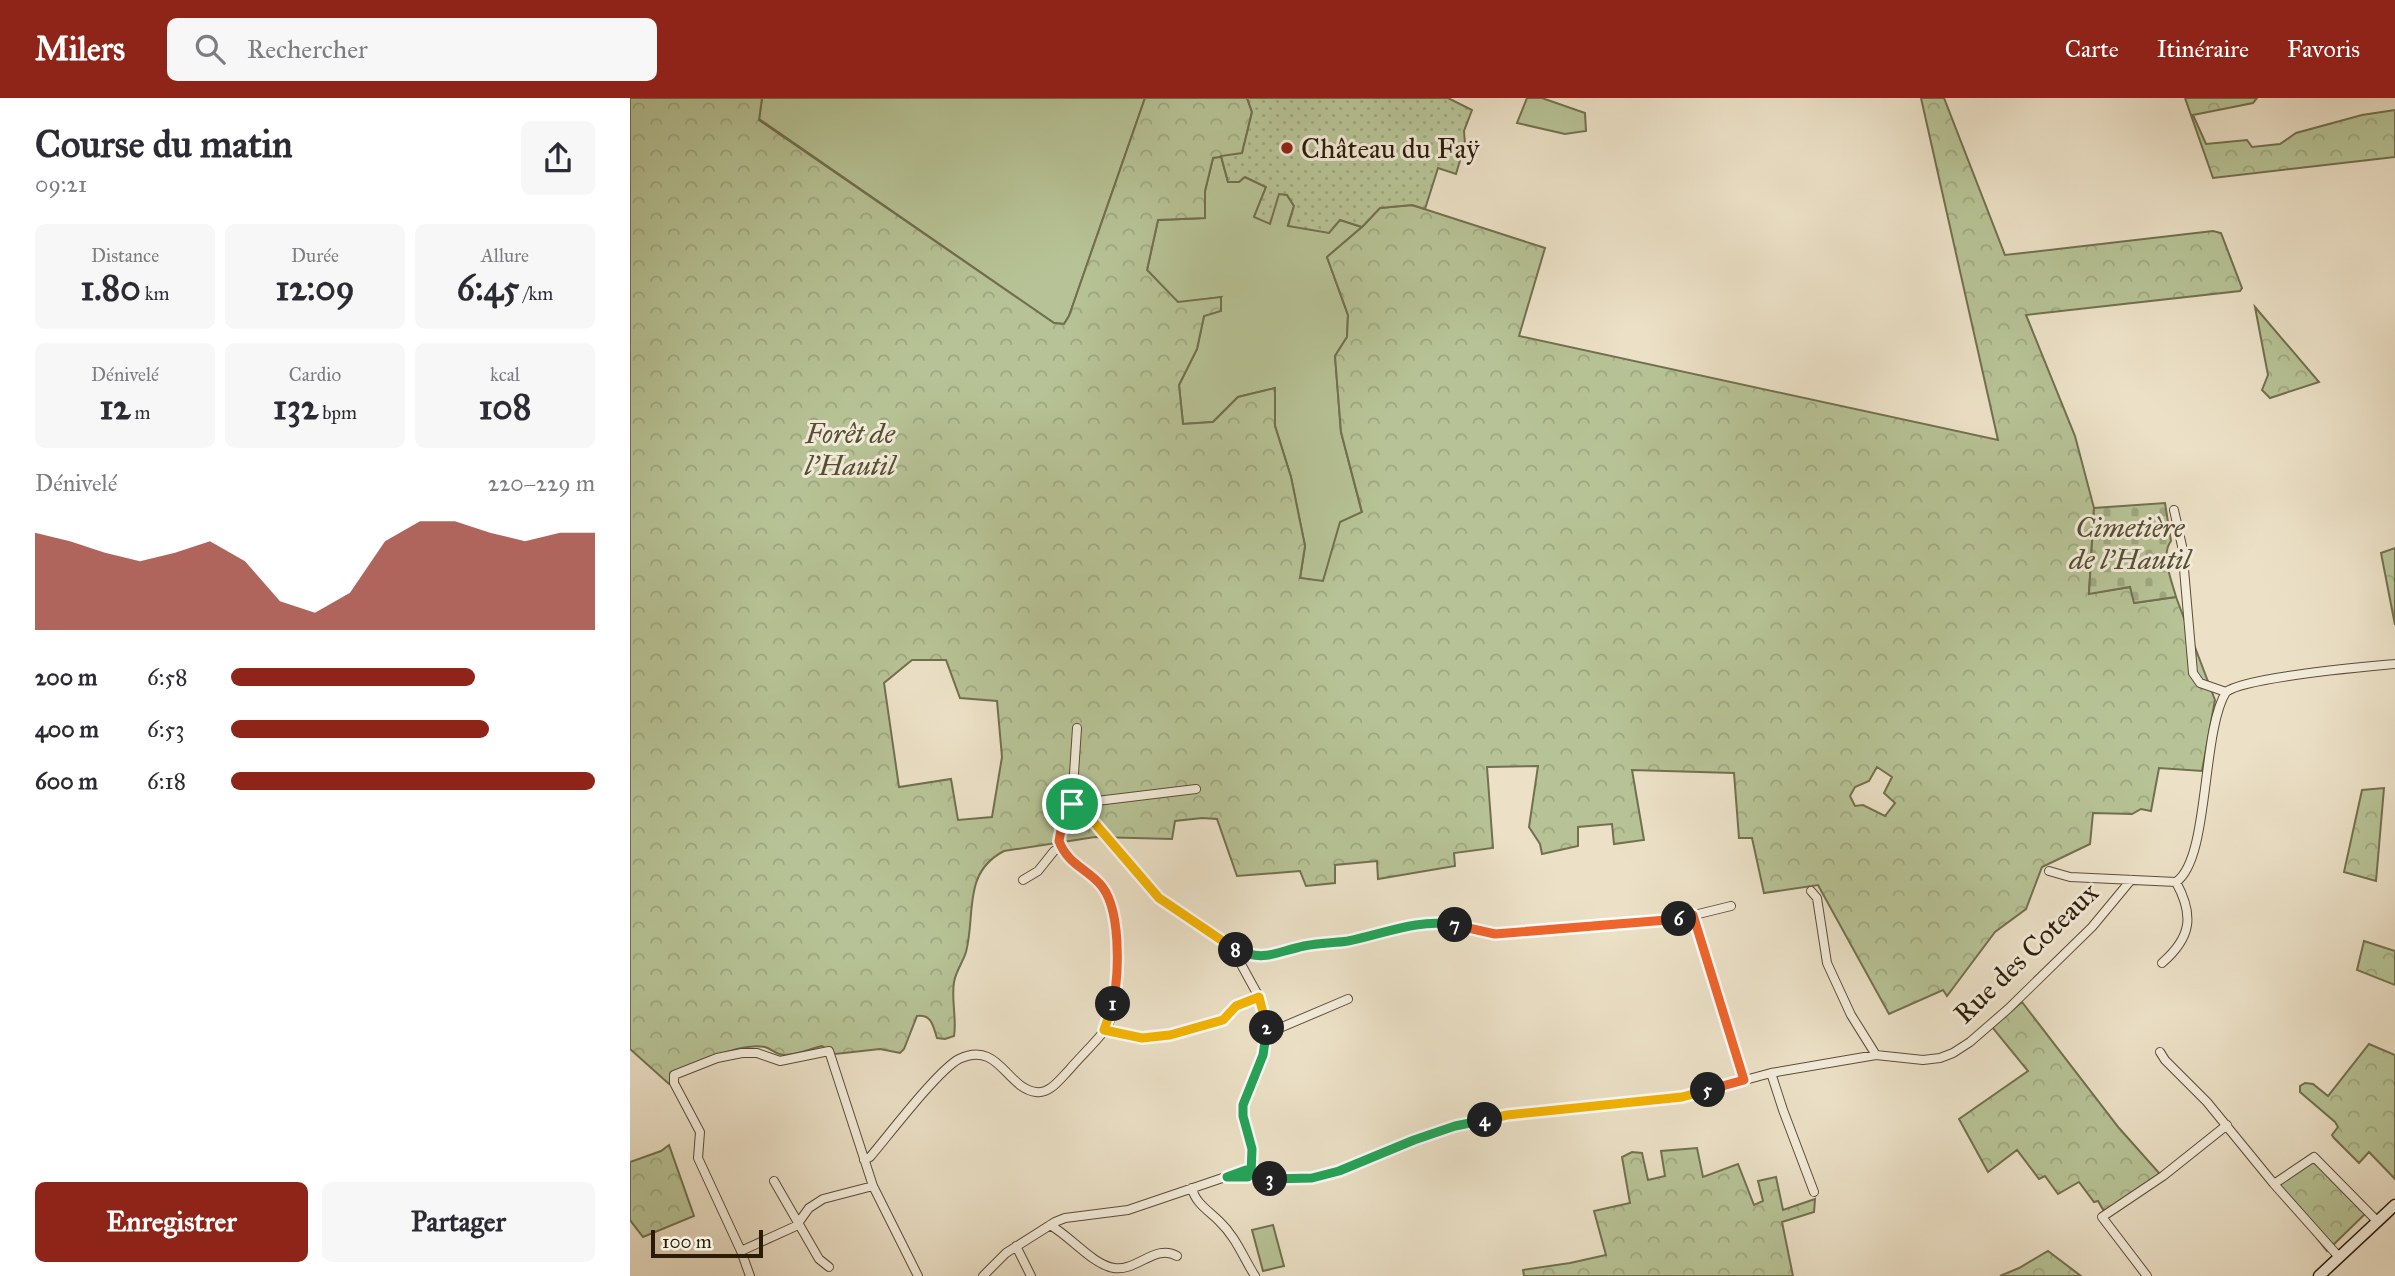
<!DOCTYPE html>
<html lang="fr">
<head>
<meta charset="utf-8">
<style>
  body { margin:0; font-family:"IM FELL Great Primer",serif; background:#f7f7f7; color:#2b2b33; height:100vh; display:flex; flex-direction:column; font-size:26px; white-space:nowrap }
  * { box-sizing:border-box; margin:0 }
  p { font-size:23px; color:#7c7c81 }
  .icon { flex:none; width:38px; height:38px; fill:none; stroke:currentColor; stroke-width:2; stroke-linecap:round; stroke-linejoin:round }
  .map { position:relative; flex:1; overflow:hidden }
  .panel { display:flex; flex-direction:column; background:#fff; width:630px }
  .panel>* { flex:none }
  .scale { position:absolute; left:21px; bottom:18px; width:112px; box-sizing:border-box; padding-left:7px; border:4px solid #2c1c07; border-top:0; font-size:19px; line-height:24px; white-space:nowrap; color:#2c1c07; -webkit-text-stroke:5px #f3ecdb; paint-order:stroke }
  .pin { position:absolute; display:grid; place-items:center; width:60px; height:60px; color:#fff; margin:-30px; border:4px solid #fff; border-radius:50%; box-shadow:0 2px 7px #0007 }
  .km { position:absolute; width:35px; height:35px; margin:-18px; border-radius:50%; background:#222; color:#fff; font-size:19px; line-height:35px; text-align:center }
  .round { display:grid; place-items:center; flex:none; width:74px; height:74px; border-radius:10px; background:#f7f7f7 }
  .headline { display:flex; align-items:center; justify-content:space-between; height:119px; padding:0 35px }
  h1 { font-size:38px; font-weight:700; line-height:52px }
  .figures { display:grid; grid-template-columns:repeat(3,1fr); gap:10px; height:119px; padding:7px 35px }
  .figures div { display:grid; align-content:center; border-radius:10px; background:#f7f7f7; text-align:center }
  .figures b { font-size:35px; font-weight:700 }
  .figures small { font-size:19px; font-weight:400 }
  .figures p { font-size:19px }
  .chart { height:196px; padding:14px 35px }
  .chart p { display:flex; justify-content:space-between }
  .chart svg { width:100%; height:126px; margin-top:7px; fill:#8f2418; opacity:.7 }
  .action { display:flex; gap:14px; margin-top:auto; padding:14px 35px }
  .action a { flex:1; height:80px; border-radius:10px; background:#8f2418; color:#fff; font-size:28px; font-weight:700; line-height:80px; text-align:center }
  .action a+a { background:#f7f7f7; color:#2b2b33 }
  ul { padding:0 35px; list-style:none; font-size:23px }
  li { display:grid; grid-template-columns:112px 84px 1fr; align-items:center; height:52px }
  li i { height:18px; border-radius:9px; background:#8f2418 }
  header { display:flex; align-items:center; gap:42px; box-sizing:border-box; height:98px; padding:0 35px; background:#8f2418; color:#fff }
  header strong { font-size:33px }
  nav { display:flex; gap:38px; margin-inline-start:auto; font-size:24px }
  .search { width:490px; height:63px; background:#f7f7f7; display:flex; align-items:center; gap:18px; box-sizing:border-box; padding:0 24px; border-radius:10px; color:#7c7c81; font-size:26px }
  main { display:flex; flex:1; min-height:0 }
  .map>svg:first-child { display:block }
  .green { fill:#b7c396; stroke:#72704e; stroke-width:2 }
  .forest { fill:url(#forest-crowns); stroke:#72704e; stroke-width:2; fill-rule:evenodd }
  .cemetery { fill:url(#cemetery-stones); stroke:#72704e; stroke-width:2 }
  .park { fill:url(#park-dots); stroke:#72704e; stroke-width:2 }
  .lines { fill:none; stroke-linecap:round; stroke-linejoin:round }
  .street-casing { stroke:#5c4d37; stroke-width:10 }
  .secondary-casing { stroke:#2c1c07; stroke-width:13 }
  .street { stroke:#f3ecdb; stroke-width:8 }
  .secondary { stroke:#f3ecdb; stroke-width:10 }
  .split-1-casing { stroke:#fff; stroke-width:14 }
  .split-2-casing { stroke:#fff; stroke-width:14 }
  .split-3-casing { stroke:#fff; stroke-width:14 }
  .split-4-casing { stroke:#fff; stroke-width:14 }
  .split-5-casing { stroke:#fff; stroke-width:14 }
  .split-6-casing { stroke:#fff; stroke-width:14 }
  .split-7-casing { stroke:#fff; stroke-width:14 }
  .split-8-casing { stroke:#fff; stroke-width:14 }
  .split-9-casing { stroke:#fff; stroke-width:14 }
  .split-1 { stroke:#f0652b; stroke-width:9 }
  .split-2 { stroke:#f5b400; stroke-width:9 }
  .split-3 { stroke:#22a559; stroke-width:9 }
  .split-4 { stroke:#22a559; stroke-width:9 }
  .split-5 { stroke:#f5b400; stroke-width:9 }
  .split-6 { stroke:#f0652b; stroke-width:9 }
  .split-7 { stroke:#f0652b; stroke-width:9 }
  .split-8 { stroke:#22a559; stroke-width:9 }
  .split-9 { stroke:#f5b400; stroke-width:9 }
  .poi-dot { fill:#8f2418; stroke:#f3ecdb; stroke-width:2.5 }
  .labels { text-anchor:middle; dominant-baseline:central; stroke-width:6; stroke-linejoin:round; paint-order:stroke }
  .poi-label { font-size:28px; fill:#2c1c07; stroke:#f3ecdb; text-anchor:start }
  .park-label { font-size:28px; font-style:italic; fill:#564e32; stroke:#f3ecdb }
  .street-label { font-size:28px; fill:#2c1c07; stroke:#f3ecdb }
</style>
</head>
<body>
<header>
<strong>Milers</strong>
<div class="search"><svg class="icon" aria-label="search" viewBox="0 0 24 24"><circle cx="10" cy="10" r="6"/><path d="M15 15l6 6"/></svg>Rechercher</div>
<nav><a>Carte</a><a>Itinéraire</a><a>Favoris</a></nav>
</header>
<main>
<section class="panel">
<div class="headline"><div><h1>Course du matin</h1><p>09:21</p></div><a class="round"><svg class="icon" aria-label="share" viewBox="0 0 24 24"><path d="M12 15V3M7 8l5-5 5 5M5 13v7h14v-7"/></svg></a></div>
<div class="figures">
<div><p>Distance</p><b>1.80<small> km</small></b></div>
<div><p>Durée</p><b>12:09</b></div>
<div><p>Allure</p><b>6:45<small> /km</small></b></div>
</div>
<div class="figures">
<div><p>Dénivelé</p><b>12<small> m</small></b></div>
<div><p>Cardio</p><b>132<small> bpm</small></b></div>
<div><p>kcal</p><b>108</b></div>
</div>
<div class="chart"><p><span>Dénivelé</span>220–229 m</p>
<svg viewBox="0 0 160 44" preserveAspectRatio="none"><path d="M0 44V10L10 13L20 17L30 20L40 17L50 13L60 20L70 34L80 38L90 31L100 13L110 6L120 6L130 10L140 13L150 10L160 10V44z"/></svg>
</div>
<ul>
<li><b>200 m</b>6:58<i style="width:67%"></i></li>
<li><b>400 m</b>6:53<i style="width:71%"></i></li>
<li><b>600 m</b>6:18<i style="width:100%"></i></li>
</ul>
<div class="action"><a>Enregistrer</a><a>Partager</a></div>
</section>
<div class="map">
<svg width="1765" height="1178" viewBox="0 0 1765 1178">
  <defs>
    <pattern id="forest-crowns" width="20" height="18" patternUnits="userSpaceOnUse" patternTransform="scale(1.75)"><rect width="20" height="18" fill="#b7c396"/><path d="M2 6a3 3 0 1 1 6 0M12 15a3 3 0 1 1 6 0" fill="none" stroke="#9ea780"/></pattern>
    <pattern id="cemetery-stones" width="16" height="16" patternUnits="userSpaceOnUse" patternTransform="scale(1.75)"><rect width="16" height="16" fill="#b7c396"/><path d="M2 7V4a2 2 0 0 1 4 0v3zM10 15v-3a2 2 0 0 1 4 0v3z" fill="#9ea780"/></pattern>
    <pattern id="park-dots" width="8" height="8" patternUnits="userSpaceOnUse" patternTransform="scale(1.75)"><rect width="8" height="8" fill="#b7c396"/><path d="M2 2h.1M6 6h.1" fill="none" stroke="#9ea780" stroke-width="1.8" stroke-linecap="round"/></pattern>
  </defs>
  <rect width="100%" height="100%" fill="#ece1c7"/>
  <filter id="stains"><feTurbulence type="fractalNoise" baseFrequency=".00286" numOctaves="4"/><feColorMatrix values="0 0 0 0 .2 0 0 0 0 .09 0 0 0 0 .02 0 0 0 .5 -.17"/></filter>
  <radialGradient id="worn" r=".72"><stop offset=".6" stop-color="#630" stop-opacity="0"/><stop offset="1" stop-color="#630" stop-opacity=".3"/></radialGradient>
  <path class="green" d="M132 0H515L439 218 434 226 424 225 129 21Z
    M897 0H912L955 15 956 33 935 36 887 25Z
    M591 58 598 84 615 79 636 89 624 119 649 95 657 97 664 108 658 127 710 122 732 129 697 159 718 217 717 239 705 258 711 334 732 415 701 459 693 484 670 480 675 448 661 379 645 328V290L608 299 583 324 553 326 549 287 567 251 574 218 591 199 548 205 517 172 528 122 575 120V93L583 60Z
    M643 1127 654 1168 633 1173 622 1132Z"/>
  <path class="forest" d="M0 0H132L129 22 424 225 434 226 439 218 515 0H617L622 14 612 56 583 60 575 93V120L528 122 517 172 548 204 591 199V213L574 218 567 251 549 287 553 326 583 324 608 299 645 290V328L661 379 675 448 670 480 693 483 710 424 732 414 711 334 705 258 717 239 718 217 697 159 732 129 750 110 782 107 915 150 889 238 1368 342 1291 0H1314L1375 157 1583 133 1591 135 1612 190 1610 193 1396 217 1445 338 1464 410 1459 495 1501 489 1505 505 1546 499 1585 602 1572 673 1529 670 1521 713 1511 711 1502 716 1463 715 1460 746 1412 769 1396 811 1365 834 1317 898 1313 892 1259 916 1188 787 1134 795 1122 740H1109L1104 675 1002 672 1014 742 984 746 982 726 948 729V748L912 756 910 746 899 729 908 668 857 669 863 750 824 755 825 768 748 781 747 763 705 767V785L676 788 670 773 607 778 587 721 572 720 545 723 542 741 465 739 374 753C332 775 346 816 336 854 333 864 326 873 324 884 321 902 327 921 324 938L315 941 307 940C303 928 302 916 287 918L274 951 270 955 250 951 205 956 192 948C180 951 167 957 155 957 146 957 142 951 135 949 108 944 58 968 39 986L0 951ZM282 562H316L330 600 367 603 372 659 362 719 328 722 321 681 269 689 254 585ZM1247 669 1262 679 1254 695 1265 705 1255 718 1233 707 1225 708 1220 698 1225 689 1239 683Z
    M1555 0H1627L1623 5 1563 17 1576 46 1617 42 1622 49 1650 46 1666 35 1732 17 1765 12V59L1583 80Z
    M1625 209 1689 284 1640 300 1632 292 1638 277Z
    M1765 450V527L1751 455Z
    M1754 690 1746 783 1714 774 1732 692Z
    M1734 843 1765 853V887L1727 872Z
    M1392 904 1489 1030 1530 1076 1475 1115 1468 1103 1464 1104 1449 1084 1428 1096 1415 1078 1409 1081 1387 1052 1358 1074 1329 1021 1398 973 1362 929Z
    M1739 946 1765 957V1081L1739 1054 1729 1065 1704 1040 1702 1037 1708 1029 1705 1024 1670 994V988L1675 985 1683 986 1698 998Z
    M39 1047 64 1118 13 1139 0 1122V1064L31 1053Z
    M1067 1050 1073 1079 1108 1066 1124 1107 1133 1103 1128 1083 1146 1079 1153 1112 1185 1101 1184 1114 1152 1124 1163 1178H894L893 1172 940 1165 976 1157 964 1113 1000 1105 992 1059 1002 1054 1012 1055 1018 1082 1035 1078 1031 1053Z
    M1684 1056 1736 1115 1697 1153 1644 1086Z
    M1418 1153 1451 1178H1370L1389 1170Z"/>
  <path class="cemetery" d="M1535 405 1541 443C1530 457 1542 483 1546 499L1504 505 1500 489 1459 496 1464 410Z"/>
  <path class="park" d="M617 0H818L842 12 834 33 835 46 826 76 808 70 795 111 782 107 750 110 732 129 710 122 699 135 658 128 664 108 657 97 649 96 640 126 624 119 636 89 615 79 609 84H598L591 58 612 55 622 14Z"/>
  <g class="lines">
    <g class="street-casing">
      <path id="street" d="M1544 412 1552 448 1563 575 1570 585 1596 594
        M442 706 456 714 529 800 572 827 599 849 612 868 629 899 638 935 633 957 613 1007V1018L622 1051 621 1075
        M442 706 566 691
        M1419 773 1440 779 1546 784
        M393 782 408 773 424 753 431 749
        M1546 784C1580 761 1571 635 1596 594 1615 579 1734 569 1765 566
        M1181 793 1187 800 1197 865 1221 917 1246 957
        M1063 817 1114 982
        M599 849 618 857 636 859 673 848 717 843 798 824 814 825 865 836 1048 821 1101 808
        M1532 865C1562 839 1564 817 1546 784
        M474 932 512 940 540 937 593 922 606 908 629 899
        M638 935 718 901
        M1530 954 1535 962 1577 1004 1644 1086 1684 1059 1748 1124
        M1141 975 1153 1012 1184 1094
        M234 1062 240 1059C258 1038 308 972 329 961 369 942 376 990 406 994 420 996 430 981 439 972 450 959 464 946 475 932 490 912 489 831 482 807 473 778 439 772 429 743L432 726 442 706 447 630
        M144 1083 189 1161 199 1169
        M1644 1086 1709 1159
        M562 1090C565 1105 579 1113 589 1123 606 1139 613 1159 625 1178
        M420 1127C440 1138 463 1167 484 1170 506 1174 526 1145 547 1158
        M386 1148 401 1178
        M111 1153 166 1128 179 1110 193 1101 243 1088
        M120 1178 111 1153 68 1060 70 1034 44 985V977L87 960 112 955H127L150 963 199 953 243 1088 288 1178
        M353 1178 376 1155 425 1124 435 1120 498 1112 616 1072 635 1080H682L709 1073 784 1042 825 1029 877 1017 1052 999 1141 975 1246 957 1293 962 1310 960 1323 955 1340 944 1378 911 1462 829 1501 782
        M1517 1178 1472 1119 1533 1078 1597 1027"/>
    </g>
    <g class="secondary-casing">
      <path id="secondary" d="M1689 1178 1765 1107"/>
    </g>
    <use href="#street" class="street"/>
    <use href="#secondary" class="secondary"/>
  </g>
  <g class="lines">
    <g class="split-1-casing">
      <path id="split-1" d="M442 706 432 726 429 743C437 765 455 770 469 785 492 808 489 876 483 906"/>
    </g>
    <g class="split-2-casing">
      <path id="split-2" d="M483 906 474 932 512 940 540 937 593 922 606 908 629 899 637 930"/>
    </g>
    <g class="split-3-casing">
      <path id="split-3" d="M637 930 633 957 613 1007V1018L622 1051 621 1075 618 1079H597L616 1072C624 1077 631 1079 640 1081"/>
    </g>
    <g class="split-4-casing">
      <path id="split-4" d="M640 1081 682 1080 709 1073 784 1042 825 1028 855 1022"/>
    </g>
    <g class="split-5-casing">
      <path id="split-5" d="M855 1022 877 1017 1052 999 1078 992"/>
    </g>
    <g class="split-6-casing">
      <path id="split-6" d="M1049 821 1063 817 1114 982 1078 992"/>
    </g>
    <g class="split-7-casing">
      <path id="split-7" d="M825 827 865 836 1049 821"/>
    </g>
    <g class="split-8-casing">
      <path id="split-8" d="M606 852C635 864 646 854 674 848 689 845 704 845 718 843 753 836 789 820 825 827"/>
    </g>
    <g class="split-9-casing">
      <path id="split-9" d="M442 706 456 715 529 800 606 852"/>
    </g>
    <use href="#split-1" class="split-1"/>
    <use href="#split-2" class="split-2"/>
    <use href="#split-3" class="split-3"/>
    <use href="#split-4" class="split-4"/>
    <use href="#split-5" class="split-5"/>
    <use href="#split-6" class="split-6"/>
    <use href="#split-7" class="split-7"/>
    <use href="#split-8" class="split-8"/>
    <use href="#split-9" class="split-9"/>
  </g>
  <circle class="poi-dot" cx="657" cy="50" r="7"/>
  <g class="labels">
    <g class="poi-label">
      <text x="671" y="50">Château du Faÿ</text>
    </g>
    <g class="park-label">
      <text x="220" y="335">Forêt de<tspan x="220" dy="32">l'Hautil</tspan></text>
      <text x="1500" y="429">Cimetière<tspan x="1500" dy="32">de l'Hautil</tspan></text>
    </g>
    <g class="street-label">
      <text transform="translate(1396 855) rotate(-44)">Rue des Coteaux</text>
    </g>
  </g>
  <rect width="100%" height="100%" filter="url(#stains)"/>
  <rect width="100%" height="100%" fill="url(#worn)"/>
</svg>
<div class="scale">100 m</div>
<div class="pin" style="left:442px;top:706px;background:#1e9e55"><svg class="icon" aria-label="arrive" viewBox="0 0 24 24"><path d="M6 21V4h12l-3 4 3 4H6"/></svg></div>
<b class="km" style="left:483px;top:906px">1</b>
<b class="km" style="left:637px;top:930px">2</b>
<b class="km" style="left:640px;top:1081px">3</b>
<b class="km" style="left:855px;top:1022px">4</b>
<b class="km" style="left:1078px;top:992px">5</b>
<b class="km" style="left:1049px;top:821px">6</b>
<b class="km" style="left:825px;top:827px">7</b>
<b class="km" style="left:606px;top:852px">8</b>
</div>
</main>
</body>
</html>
